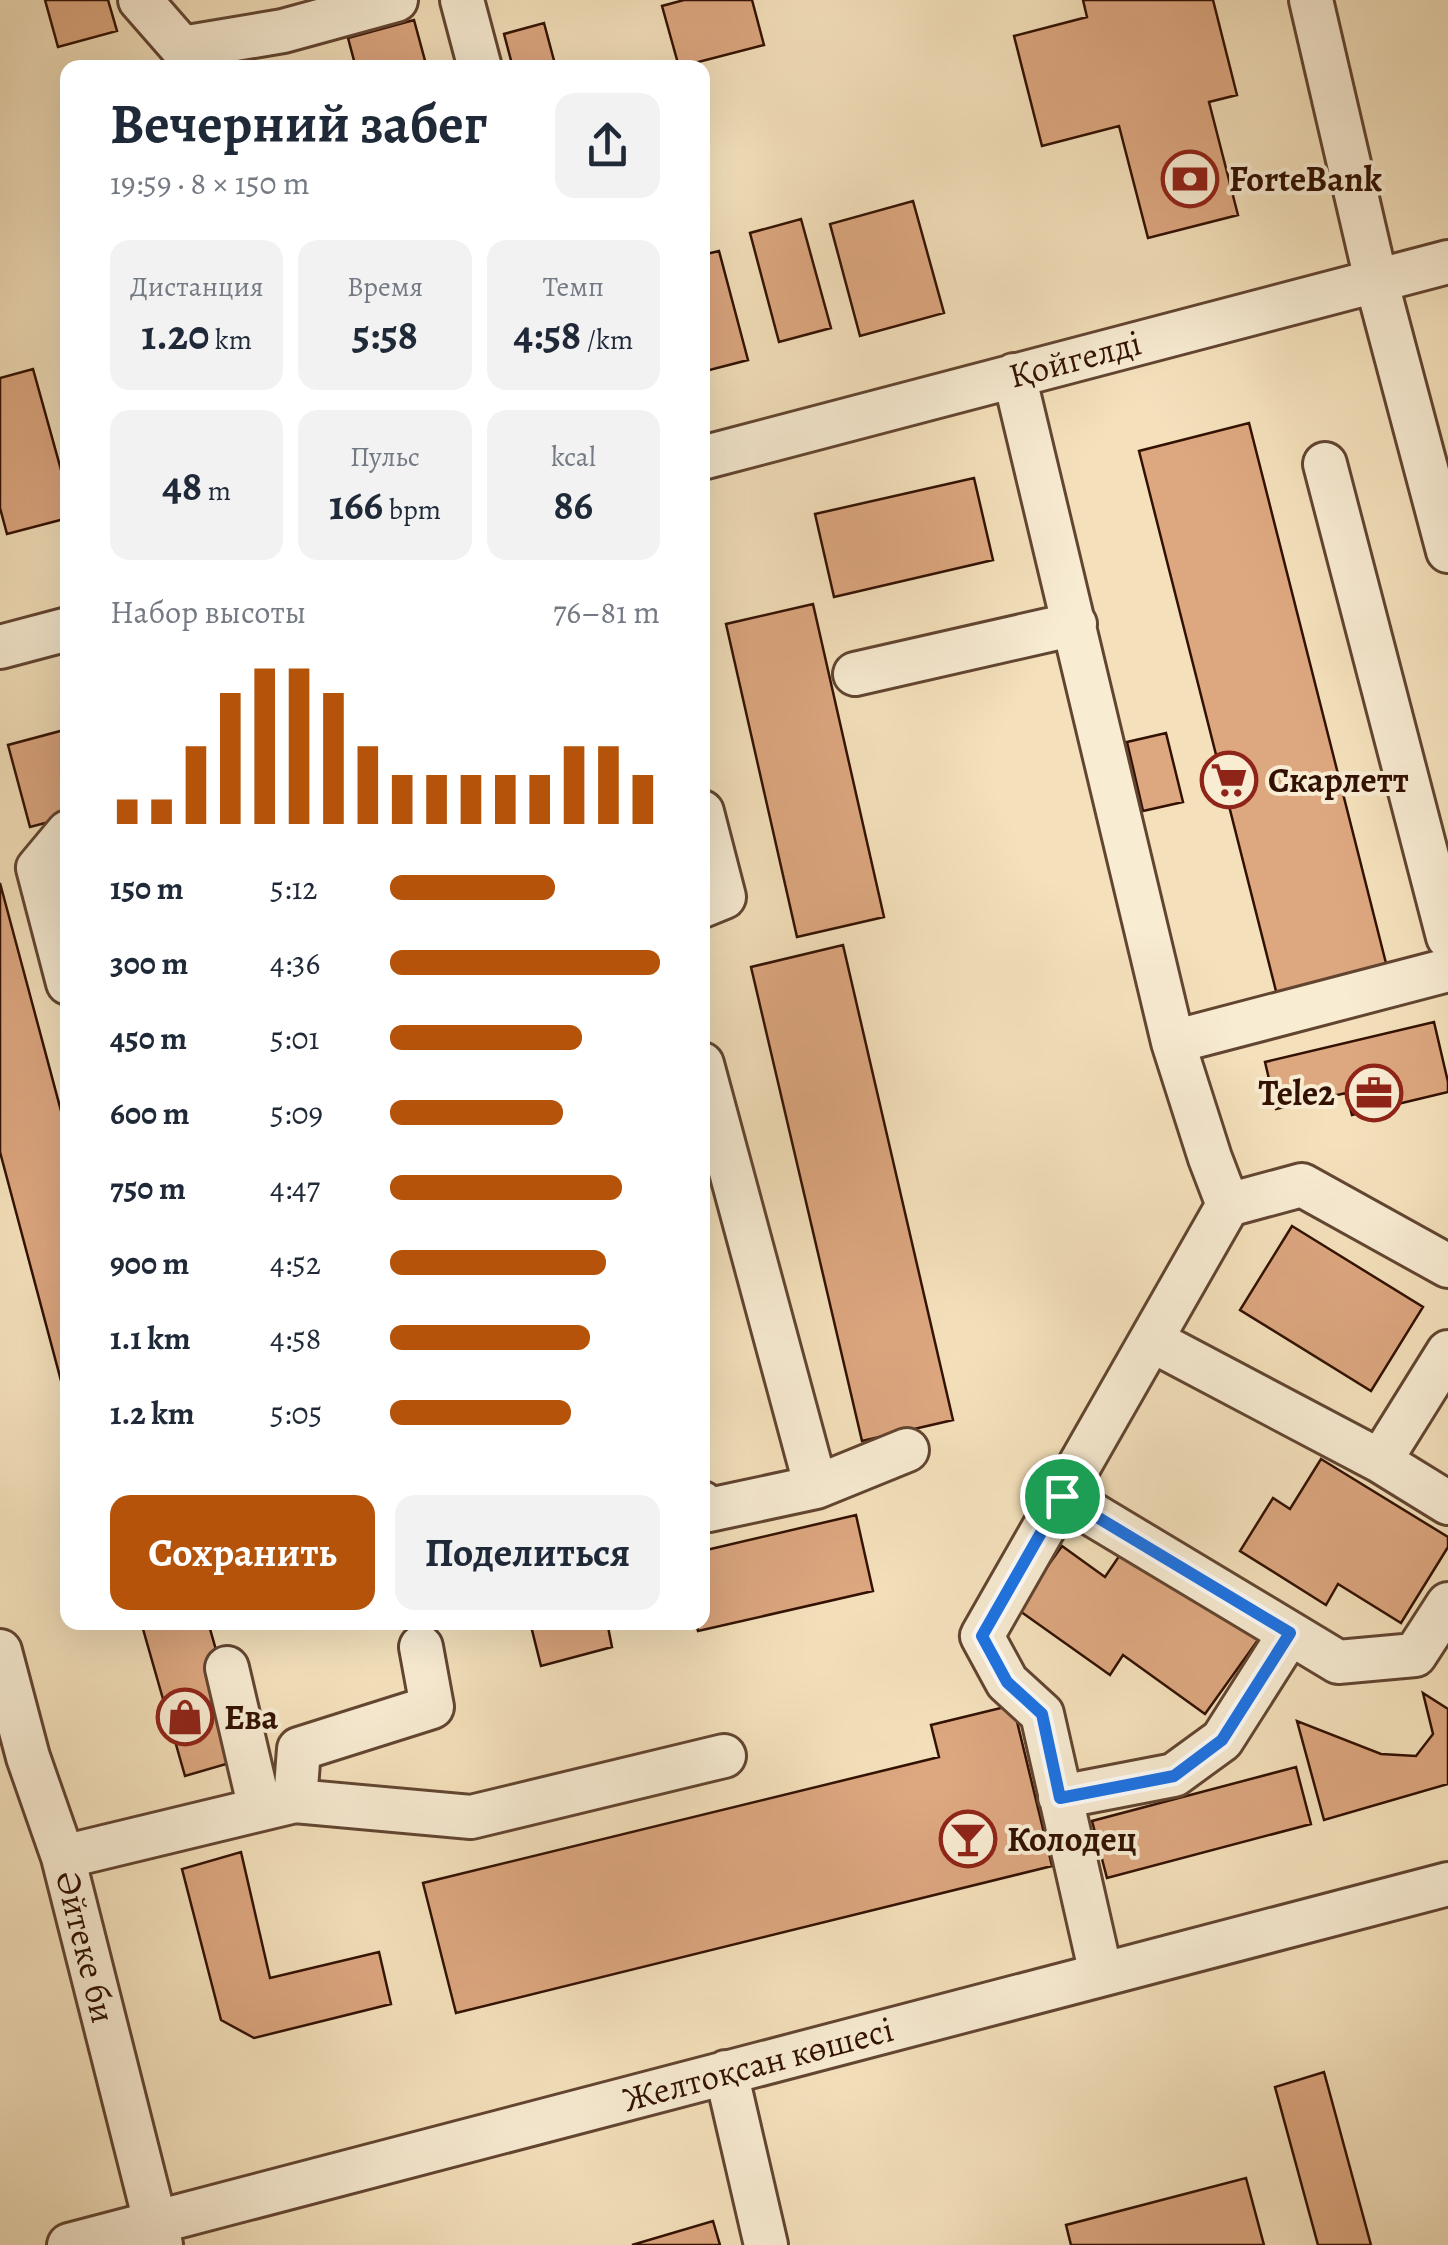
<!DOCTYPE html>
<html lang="ru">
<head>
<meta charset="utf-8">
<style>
  body { margin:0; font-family:Alegreya,serif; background:#f2f2f3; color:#1f2937; height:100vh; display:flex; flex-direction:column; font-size:38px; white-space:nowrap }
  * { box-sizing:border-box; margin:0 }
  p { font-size:32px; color:#747a83 }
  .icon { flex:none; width:55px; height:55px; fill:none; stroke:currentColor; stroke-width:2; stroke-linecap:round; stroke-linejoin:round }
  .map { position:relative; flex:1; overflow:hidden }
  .details { position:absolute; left:60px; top:60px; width:650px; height:1570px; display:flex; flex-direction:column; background:#fff; border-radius:20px; box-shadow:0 10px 40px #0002 }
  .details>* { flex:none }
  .pin { position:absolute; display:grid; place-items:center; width:85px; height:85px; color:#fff; margin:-42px; border:5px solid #fff; border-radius:50%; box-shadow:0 2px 10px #0007 }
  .round { display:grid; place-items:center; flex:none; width:105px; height:105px; border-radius:20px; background:#f2f2f3 }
  .head { display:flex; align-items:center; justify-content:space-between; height:170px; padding:0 50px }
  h1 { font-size:55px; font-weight:700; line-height:75px }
  .figures { display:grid; grid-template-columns:repeat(3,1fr); gap:15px; height:170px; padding:10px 50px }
  .figures div { display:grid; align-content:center; border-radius:20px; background:#f2f2f3; text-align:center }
  .figures b { font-size:42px; font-weight:700 }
  .figures small { font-size:28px; font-weight:400 }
  .figures p { font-size:28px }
  .chart { height:280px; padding:20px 50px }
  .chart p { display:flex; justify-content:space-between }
  .chart svg { width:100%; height:180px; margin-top:10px; stroke:#b45309; stroke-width:6 }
  .primary-button { display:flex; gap:20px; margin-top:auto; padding:20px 50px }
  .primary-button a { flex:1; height:115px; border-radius:20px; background:#b45309; color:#fff; font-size:40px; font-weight:700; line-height:115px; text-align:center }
  .primary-button a+a { background:#f2f2f3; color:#1f2937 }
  ul { padding:0 50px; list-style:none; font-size:32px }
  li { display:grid; grid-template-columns:160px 120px 1fr; align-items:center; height:75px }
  li i { height:25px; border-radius:12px; background:#b45309 }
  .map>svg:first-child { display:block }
  .building { fill:#dda780; stroke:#321103; stroke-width:2.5 }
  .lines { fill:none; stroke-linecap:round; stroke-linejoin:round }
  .minor-casing { stroke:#624531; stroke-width:48 }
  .minor { stroke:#f8ecd3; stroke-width:42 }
  .route-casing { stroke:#fff; stroke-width:20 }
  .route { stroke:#1a73e8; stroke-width:12 }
  .labels { text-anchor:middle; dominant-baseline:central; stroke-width:8; stroke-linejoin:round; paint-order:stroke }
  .poi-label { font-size:35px; font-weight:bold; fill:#321103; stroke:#f8ecd3; text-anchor:start }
  .street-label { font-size:35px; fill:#321103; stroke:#f8ecd3 }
</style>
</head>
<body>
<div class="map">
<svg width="1448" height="2245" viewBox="0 0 1448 2245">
  <rect width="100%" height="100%" fill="#f4e1bc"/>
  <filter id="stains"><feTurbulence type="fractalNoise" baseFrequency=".002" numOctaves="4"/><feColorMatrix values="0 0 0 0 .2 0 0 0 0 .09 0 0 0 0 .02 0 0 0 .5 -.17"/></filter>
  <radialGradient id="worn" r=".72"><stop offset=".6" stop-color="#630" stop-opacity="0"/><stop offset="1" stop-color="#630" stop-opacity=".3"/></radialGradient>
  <path class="building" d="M45 0H108L117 31 58 47Z
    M684 0H752L764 45 679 67 662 6Z
    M1083 0H1213L1237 95 1209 102 1238 215 1148 238 1119 126 1042 146 1014 36 1087 17Z
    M414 20 427 68H356L348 38Z
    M544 23 556 68H513L504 34Z
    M913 201 944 313 860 336 830 224Z
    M801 219 831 328 779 342 750 233Z
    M719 251 748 360 702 372V255Z
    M33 369 68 495V518L7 534 0 508V378Z
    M1249 423 1388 971 1278 999 1139 451Z
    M974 478 993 560 834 597 815 514Z
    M813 604 884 917 797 937 726 624Z
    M68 729V817L30 827 8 745Z
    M1166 733 1183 802 1143 811 1127 742Z
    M0 883 68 1137V1407L0 1152Z
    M843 945 953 1420 862 1441 751 967Z
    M1434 1022 1448 1082V1092L1352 1115 1346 1093 1276 1109 1265 1062Z
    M1292 1226 1423 1307 1371 1391 1240 1310Z
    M1321 1459 1448 1537V1547L1401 1623 1338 1584 1326 1605 1240 1551 1273 1498 1290 1509Z
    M856 1515 873 1591 698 1631 696 1622H702V1551Z
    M1062 1546 1105 1577 1126 1546 1258 1640 1205 1714 1123 1655 1110 1675 1017 1609Z
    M141 1622H208L247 1758 185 1776Z
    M530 1622H607L612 1647 541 1666Z
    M1423 1693 1448 1709V1784L1324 1820 1297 1721 1381 1754 1416 1756 1433 1734Z
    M1013 1705 1052 1866 456 2013 423 1883 939 1757 931 1725Z
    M1296 1767 1311 1824 1107 1878 1092 1821Z
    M241 1852 270 1978 379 1952 391 2004 254 2038 221 2020 182 1869Z
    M1324 2072 1371 2245H1318L1275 2087Z
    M1246 2178 1264 2245H1071L1066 2225Z
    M713 2221 720 2245H632Z"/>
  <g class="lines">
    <g class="minor-casing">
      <path id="minor" d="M140 0 182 48 283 31 396 0
        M462 0 480 68
        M1311 0 1376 280 1448 551
        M1014 375 1173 1042 1210 1158 1228 1205 982 1636 1007 1682 1042 1714 1101 1974
        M702 458 1448 262
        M1325 464 1448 937
        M0 647 68 629
        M855 674 1075 624
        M702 812 724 897 702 906
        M68 832 38 868 68 983
        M1173 1042 1448 970
        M702 1064 816 1487
        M1228 1205 1302 1185 1448 1266
        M1151 1340 1380 1461 1448 1503
        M1380 1461 1448 1352
        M1062 1496 1338 1662 1415 1655 1448 1604
        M702 1503 709 1510 816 1487 907 1450
        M0 1651 28 1757 63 1857 161 2245
        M227 1668 260 1809
        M1060 1797 1174 1775 1222 1740 1290 1633
        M295 1801 299 1749 432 1707 421 1647
        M63 1857 295 1801 471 1817 724 1756
        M726 2072 766 2245
        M69 2245 1448 1884"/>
    </g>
    <use href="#minor" class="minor"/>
  </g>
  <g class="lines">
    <g class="route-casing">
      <path id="route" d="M1062 1496 1290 1633 1222 1740 1174 1776 1060 1798 1042 1714 1007 1682 982 1636Z"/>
    </g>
    <use href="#route" class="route"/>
  </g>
  <defs>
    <g id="bank-ring" transform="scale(2.875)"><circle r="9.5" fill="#f8ecd3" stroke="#8f2418" stroke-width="1.5"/><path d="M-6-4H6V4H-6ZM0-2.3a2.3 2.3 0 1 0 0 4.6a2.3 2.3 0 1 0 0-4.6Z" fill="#8f2418"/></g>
    <g id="supermarket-ring" transform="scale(2.875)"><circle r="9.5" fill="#f8ecd3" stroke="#8f2418" stroke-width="1.5"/><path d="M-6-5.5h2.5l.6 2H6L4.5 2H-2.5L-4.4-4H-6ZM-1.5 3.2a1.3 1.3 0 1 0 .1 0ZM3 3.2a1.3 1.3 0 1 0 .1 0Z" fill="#8f2418"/></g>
    <g id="office-ring" transform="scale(2.875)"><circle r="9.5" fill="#f8ecd3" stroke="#8f2418" stroke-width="1.5"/><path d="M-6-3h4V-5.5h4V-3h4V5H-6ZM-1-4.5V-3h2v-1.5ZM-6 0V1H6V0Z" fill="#8f2418"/></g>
    <g id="shop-ring" transform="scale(2.875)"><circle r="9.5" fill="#f8ecd3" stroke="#8f2418" stroke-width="1.5"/><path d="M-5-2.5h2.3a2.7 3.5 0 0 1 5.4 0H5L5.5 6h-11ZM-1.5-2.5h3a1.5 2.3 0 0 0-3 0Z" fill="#8f2418"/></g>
    <g id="bar-ring" transform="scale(2.875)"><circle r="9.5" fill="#f8ecd3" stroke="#8f2418" stroke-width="1.5"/><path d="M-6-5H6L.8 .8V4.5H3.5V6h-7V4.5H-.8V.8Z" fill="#8f2418"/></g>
  </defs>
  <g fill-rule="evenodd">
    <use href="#bank-ring" x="1190" y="179"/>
    <use href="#supermarket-ring" x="1229" y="780"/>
    <use href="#office-ring" x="1374" y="1093"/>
    <use href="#shop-ring" x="185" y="1717"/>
    <use href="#bar-ring" x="968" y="1839"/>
  </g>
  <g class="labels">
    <g class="poi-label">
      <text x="1229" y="179">ForteBank</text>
      <text x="1268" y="780">Скарлетт</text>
      <text x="1335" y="1093" text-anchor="end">Tele2</text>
      <text x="224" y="1717">Ева</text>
      <text x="1007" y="1839">Колодец</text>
    </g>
    <g class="street-label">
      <text transform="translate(1075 359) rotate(-15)">Қойгелді</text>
      <text transform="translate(86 1947) rotate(76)">Әйтеке би</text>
      <text transform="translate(758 2064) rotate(-15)">Желтоқсан көшесі</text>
    </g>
  </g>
  <rect width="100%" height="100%" filter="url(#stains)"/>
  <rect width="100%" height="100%" fill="url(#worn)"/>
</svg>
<div class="pin" style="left:1062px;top:1496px;background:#1e9e55"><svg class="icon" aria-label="arrive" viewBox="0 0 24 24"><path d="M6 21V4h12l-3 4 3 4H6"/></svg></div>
<section class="details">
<div class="head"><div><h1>Вечерний забег</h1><p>19:59 · 8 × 150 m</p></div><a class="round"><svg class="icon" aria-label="share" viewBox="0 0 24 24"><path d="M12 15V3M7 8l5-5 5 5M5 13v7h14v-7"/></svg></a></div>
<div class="figures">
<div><p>Дистанция</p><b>1.20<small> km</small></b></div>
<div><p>Время</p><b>5:58</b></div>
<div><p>Темп</p><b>4:58<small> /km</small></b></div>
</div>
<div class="figures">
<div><b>48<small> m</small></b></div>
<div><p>Пульс</p><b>166<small> bpm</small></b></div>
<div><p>kcal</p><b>86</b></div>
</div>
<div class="chart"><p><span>Набор высоты</span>76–81 m</p>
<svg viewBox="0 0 160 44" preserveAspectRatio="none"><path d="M5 44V38M15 44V38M25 44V25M35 44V12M45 44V6M55 44V6M65 44V12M75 44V25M85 44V32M95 44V32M105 44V32M115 44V32M125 44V32M135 44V25M145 44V25M155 44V32"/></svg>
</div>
<ul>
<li><b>150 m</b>5:12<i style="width:61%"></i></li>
<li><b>300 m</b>4:36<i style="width:100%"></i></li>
<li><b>450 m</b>5:01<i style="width:71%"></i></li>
<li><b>600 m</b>5:09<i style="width:64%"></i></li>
<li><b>750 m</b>4:47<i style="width:86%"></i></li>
<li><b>900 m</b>4:52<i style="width:80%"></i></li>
<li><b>1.1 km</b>4:58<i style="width:74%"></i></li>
<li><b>1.2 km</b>5:05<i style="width:67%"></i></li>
</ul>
<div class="primary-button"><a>Сохранить</a><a>Поделиться</a></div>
</section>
</div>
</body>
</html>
